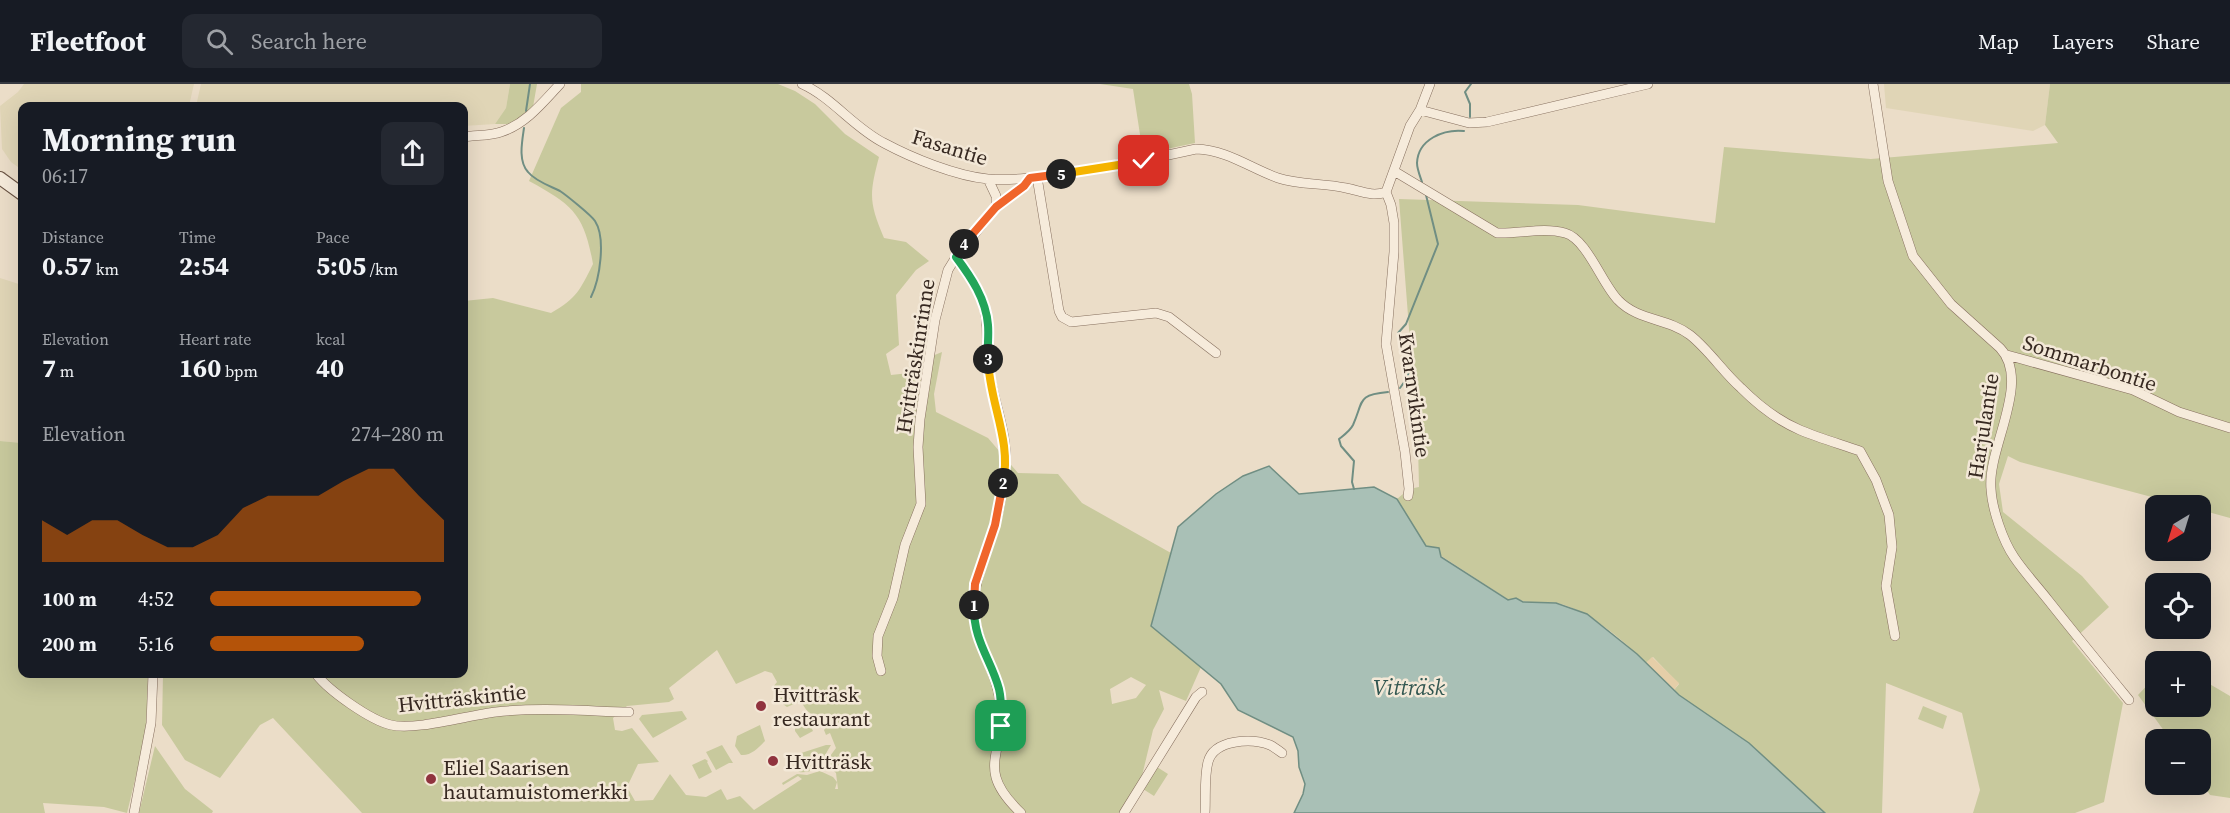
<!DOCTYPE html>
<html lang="en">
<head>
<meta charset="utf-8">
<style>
  body { margin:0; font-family:"Source Serif 4",serif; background:#242831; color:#f1f3f6; height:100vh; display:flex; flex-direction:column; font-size:22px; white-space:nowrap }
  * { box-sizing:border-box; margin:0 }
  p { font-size:20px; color:#9ea1a6 }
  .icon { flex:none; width:33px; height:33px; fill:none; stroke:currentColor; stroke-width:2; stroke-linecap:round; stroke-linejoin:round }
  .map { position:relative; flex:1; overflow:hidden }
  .panel { position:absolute; left:18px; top:18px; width:450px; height:576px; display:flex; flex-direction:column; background:#171b24; border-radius:12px; box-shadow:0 6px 24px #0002 }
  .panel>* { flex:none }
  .needle { width:39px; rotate:218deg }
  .buttons { position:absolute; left:2145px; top:411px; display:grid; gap:12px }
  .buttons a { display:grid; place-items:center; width:66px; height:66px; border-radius:12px; background:#171b24; box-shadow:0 6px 24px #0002; font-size:30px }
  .pin { position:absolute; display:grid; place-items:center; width:51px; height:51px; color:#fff; margin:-26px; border-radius:12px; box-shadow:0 3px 9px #0006 }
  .km { position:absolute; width:30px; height:30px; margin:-15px; border-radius:50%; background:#222; color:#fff; font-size:16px; line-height:30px; text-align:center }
  .round { display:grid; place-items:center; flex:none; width:63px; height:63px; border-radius:12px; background:#242831 }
  .overview { display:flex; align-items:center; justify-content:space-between; height:102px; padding:0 24px }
  h1 { font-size:33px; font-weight:700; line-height:45px }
  .figures { display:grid; grid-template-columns:repeat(3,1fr); gap:9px; height:102px; padding:6px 24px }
  .figures div { display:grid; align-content:center }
  .figures b { font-size:26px; font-weight:700 }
  .figures small { font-size:16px; font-weight:400 }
  .figures p { font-size:16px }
  .chart { height:168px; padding:12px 24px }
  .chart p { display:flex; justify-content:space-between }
  .chart svg { width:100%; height:108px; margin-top:6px; fill:#b45309; opacity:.7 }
  ul { padding:0 24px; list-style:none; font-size:20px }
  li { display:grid; grid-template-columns:96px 72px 1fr; align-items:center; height:45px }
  li i { height:15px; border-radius:8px; background:#b45309 }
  header { display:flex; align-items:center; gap:36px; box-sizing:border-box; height:84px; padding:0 30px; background:#171b24; border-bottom:2px solid #363941 }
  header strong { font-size:28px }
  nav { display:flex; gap:33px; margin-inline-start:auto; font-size:21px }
  .search { width:420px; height:54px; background:#242831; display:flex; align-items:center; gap:15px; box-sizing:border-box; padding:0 21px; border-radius:12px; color:#9ea1a6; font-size:22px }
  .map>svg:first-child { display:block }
  .farmland { fill:#e0d5b6 }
  .green { fill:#c8c99d; fill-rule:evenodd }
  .sand { fill:#e5cea8 }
  .water { fill:#a9c0b6; stroke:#708e83; stroke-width:1.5 }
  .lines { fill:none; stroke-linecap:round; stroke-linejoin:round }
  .stream { stroke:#708e83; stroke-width:2 }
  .street-casing { stroke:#866f5e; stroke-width:10 }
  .secondary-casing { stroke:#685141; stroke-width:14 }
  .street { stroke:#f6ebdb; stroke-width:9 }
  .secondary { stroke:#f6ebdb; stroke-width:12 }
  .split-1-casing { stroke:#fff; stroke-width:12 }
  .split-2-casing { stroke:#fff; stroke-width:12 }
  .split-3-casing { stroke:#fff; stroke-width:12 }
  .split-4-casing { stroke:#fff; stroke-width:12 }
  .split-5-casing { stroke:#fff; stroke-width:12 }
  .split-6-casing { stroke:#fff; stroke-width:12 }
  .split-1 { stroke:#22a559; stroke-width:8 }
  .split-2 { stroke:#f0652b; stroke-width:8 }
  .split-3 { stroke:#f5b400; stroke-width:8 }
  .split-4 { stroke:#22a559; stroke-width:8 }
  .split-5 { stroke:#f0652b; stroke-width:8 }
  .split-6 { stroke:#f5b400; stroke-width:8 }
  .poi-dot { fill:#90333e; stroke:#f3e8d7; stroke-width:2 }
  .labels { text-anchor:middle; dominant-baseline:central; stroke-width:5; stroke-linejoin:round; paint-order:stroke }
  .street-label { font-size:21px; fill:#372921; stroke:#f3e8d7 }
  .poi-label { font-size:21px; fill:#372921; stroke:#f3e8d7; text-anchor:start }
  .water-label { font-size:22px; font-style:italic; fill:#315650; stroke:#f3e8d7 }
</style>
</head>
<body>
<header>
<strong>Fleetfoot</strong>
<div class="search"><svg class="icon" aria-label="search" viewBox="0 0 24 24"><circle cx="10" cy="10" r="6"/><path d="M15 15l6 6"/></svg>Search here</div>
<nav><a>Map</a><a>Layers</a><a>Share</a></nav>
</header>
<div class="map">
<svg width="2230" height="729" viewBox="0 0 2230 729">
  <rect width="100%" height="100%" fill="#ebddc8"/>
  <path class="farmland" d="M24 0H194L189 22H22V86L11 78 2 65 0 22 18 8Z
    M201 0H510L506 24 495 40 464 42V22H196Z
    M1884 0H2050L2045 41 2033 47 1886 24Z
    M0 194 22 201V359L0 357Z"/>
  <path class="green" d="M510 0H537L533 23 511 40H495L506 24Z
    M581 0H778L795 7 815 20 845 50 879 73C869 111 869 118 884 154L906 158 929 177 916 186 896 211 899 261 886 270 891 291 909 289 915 279 942 268 934 310 936 328 988 354 1018 389 1058 390 1082 419 1171 469 1151 542 1201 583 1186 617 1159 606 1164 625 1153 646 1141 696 1120 729H362L273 634 260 641 220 694 185 676 162 641 163 590H464V217L493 214 551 229C577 214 580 206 593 180 584 130 573 121 529 97L561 24 581 8ZM717 566 736 600 765 587 772 589 777 598 773 603 780 618 787 623 801 617C806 627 810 632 821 631L827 634 828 641 824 646 826 651 830 649 836 664 825 679 836 689 838 705H835L837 698 833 693 820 687 807 691 797 690 782 699 783 701 798 692 802 695 754 726 740 712 727 716 721 705 706 713 686 711 670 690 653 716 635 717 627 703 638 680 659 678 632 644 622 647 615 646 613 634 627 622 669 618 674 615 669 604ZM1131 593 1146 601 1136 614 1112 620 1110 605Z
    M1100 0H1189L1192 10 1195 59 1143 70 1133 5Z
    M2050 0H2230V434L2201 426 2200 422 2182 421 2020 378 2008 372 1999 400 2003 428 2082 492 2109 523 2072 557 2123 619 2104 718 2075 729H1973L1980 706 1962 629 1886 599 1882 729H1825L1749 659 1679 611 1674 606 1679 600 1653 573 1646 579C1624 557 1589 526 1557 519 1543 517 1529 521 1516 514L1509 516 1426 462 1397 415 1409 405 1419 403 1418 361 1399 115 1578 121 1715 139 1724 63 1871 75 2058 59 2045 41Z
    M0 357 22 359V590H148L146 650 127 729 104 723 43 719 45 729H0Z
    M2155 593 2156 622H2200L2201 595 2230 612V714L2210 711 2201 697 2200 656 2170 655 2138 611Z
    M1923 622 1947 632 1943 645 1918 635Z
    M682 627 687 635 653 654 639 635 642 631Z
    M806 633 813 647 800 654 795 647V637Z
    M760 641 765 657C758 664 751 672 741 671L735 662 737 652Z
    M722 661 733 679H729L716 686 706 668Z
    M826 661H831C822 675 819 690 799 688L796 683 795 671Z
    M155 662 185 705 213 727 212 729H139Z
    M705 675 708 677 707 678 712 688 699 695 692 681Z
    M1157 683 1168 690 1154 712 1143 705Z"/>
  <path class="sand" d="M1652 573 1679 599 1674 606 1646 579Z"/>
  <path class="water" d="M1269 382 1299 410 1374 403 1397 415 1426 462 1439 464 1441 473 1508 516 1516 514 1523 518 1556 519 1587 530 1637 570 1679 611 1749 659 1825 729H1294L1303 710 1305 700 1299 683 1298 667 1293 653 1238 626 1221 600 1151 542 1178 443 1216 410 1243 392Z"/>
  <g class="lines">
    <path class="stream" d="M526 27 530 0
      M1470 33V20L1465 8 1471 0
      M524 44C522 58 518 77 528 88 535 97 550 102 560 107 566 111 591 131 595 137 606 154 600 195 591 213
      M1422 98C1420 92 1417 85 1417 79 1418 55 1444 45 1464 47
      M1400 304C1420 278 1404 274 1398 249L1406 240 1438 160 1426 111
      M1354 405 1352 398 1354 377 1341 362 1339 355C1344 351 1350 347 1353 341 1364 316 1357 311 1388 308"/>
    <g class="street-casing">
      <path id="street" d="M802 0C833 14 854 44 884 59 912 74 956 92 988 95 1013 97 1040 93 1065 89 1109 83 1152 75 1196 65 1227 66 1250 84 1278 94 1299 101 1324 99 1346 104 1361 107 1372 113 1386 108
        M1873 0 1888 97 1913 172 1951 220 2000 264C2032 298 1987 364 1991 405 1992 425 2003 457 2014 473 2024 488 2037 502 2048 516 2075 550 2102 583 2129 616
        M1420 26 1469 39 1487 38 1648 0
        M464 53C476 51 490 52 501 48 526 40 543 18 560 0
        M1394 87 1497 149C1520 150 1543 143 1565 149 1587 155 1602 200 1618 216 1638 237 1668 234 1690 251 1709 266 1723 288 1741 304 1757 320 1779 337 1800 346 1819 354 1840 360 1860 367L1876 396 1889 431 1892 463 1886 502 1895 552
        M1037 93 1059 227 1062 233 1071 238 1156 229 1169 233 1216 269
        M988 95 996 112V123
        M1386 108 1391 121 1394 139V168L1386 260 1405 368 1409 405 1408 412
        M1386 108 1410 42 1420 26 1430 0
        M2007 271 2133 306 2179 328 2230 344
        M881 587 877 572 878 552 893 514 905 461 921 420 918 363 920 335 935 236 948 186 956 173
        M316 590C329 607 370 636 391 641 415 647 469 631 496 628 540 623 585 627 629 628
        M134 729 151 639 153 590
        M1021 729C974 684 1005 673 1000 621 998 588 976 562 974 526 973 502 982 482 989 460 997 438 1002 413 1005 389 1010 354 993 317 988 282 985 261 990 240 983 219 978 202 966 187 956 173L996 123 1024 102 1030 94
        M1124 729 1196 613 1202 608
        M1205 729C1206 713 1204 693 1208 678 1214 655 1252 654 1270 661 1274 663 1278 666 1282 669"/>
    </g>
    <g class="secondary-casing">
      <path id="secondary" d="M0 94 22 110"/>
    </g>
    <use href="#street" class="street"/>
    <use href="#secondary" class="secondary"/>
  </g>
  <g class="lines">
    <g class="split-1-casing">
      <path id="split-1" d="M974 521C973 557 991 575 999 605 1002 617 1001 630 1001 642"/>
    </g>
    <g class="split-2-casing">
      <path id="split-2" d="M974 521 975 500 995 441 1003 399"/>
    </g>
    <g class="split-3-casing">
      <path id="split-3" d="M988 275C989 318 1012 356 1003 399"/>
    </g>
    <g class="split-4-casing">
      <path id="split-4" d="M964 160 956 173C971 193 986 215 988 241 989 253 987 264 988 275"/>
    </g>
    <g class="split-5-casing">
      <path id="split-5" d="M964 160 996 123 1024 102 1030 94 1061 90"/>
    </g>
    <g class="split-6-casing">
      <path id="split-6" d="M1061 90 1144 77"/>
    </g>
    <use href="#split-1" class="split-1"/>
    <use href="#split-2" class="split-2"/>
    <use href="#split-3" class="split-3"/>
    <use href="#split-4" class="split-4"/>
    <use href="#split-5" class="split-5"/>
    <use href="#split-6" class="split-6"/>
  </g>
  <g class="poi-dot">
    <circle cx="761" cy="622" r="6"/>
    <circle cx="773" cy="677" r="6"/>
    <circle cx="431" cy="695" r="6"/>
  </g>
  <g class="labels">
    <g class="street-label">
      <text transform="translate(950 63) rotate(17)">Fasantie</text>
      <text transform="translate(915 272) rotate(-81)">Hvitträskinrinne</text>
      <text transform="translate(2090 279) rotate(18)">Sommarbontie</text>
      <text transform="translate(1415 311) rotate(82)">Kvarnvikintie</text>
      <text transform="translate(1983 342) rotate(-81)">Harjulantie</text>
      <text transform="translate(462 614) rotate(-6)">Hvitträskintie</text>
    </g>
    <g class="poi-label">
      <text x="773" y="610">Hvitträsk<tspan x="773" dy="24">restaurant</tspan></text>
      <text x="785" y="677">Hvitträsk</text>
      <text x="443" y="683">Eliel Saarisen<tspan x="443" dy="24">hautamuistomerkki</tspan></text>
    </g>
    <g class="water-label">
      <text x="1409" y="603">Vitträsk</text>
    </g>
  </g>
</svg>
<div class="buttons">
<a><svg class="needle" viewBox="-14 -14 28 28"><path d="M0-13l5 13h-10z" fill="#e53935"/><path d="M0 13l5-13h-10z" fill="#9ea1a6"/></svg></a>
<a><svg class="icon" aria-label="locate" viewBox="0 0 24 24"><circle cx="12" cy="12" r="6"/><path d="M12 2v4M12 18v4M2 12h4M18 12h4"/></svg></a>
<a>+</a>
<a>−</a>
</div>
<div class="pin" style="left:1001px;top:642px;background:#1e9e55"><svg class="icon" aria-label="arrive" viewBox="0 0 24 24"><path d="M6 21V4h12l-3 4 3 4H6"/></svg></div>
<div class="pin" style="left:1144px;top:77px;background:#d93025"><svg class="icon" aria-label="check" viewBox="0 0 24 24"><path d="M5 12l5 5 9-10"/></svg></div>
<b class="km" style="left:974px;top:521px">1</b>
<b class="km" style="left:1003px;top:399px">2</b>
<b class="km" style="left:988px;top:275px">3</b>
<b class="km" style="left:964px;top:160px">4</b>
<b class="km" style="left:1061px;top:90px">5</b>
<section class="panel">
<div class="overview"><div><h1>Morning run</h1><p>06:17</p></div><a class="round"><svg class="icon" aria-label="share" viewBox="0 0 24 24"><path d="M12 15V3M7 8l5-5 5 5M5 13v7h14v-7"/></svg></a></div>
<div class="figures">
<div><p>Distance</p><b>0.57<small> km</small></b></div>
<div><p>Time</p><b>2:54</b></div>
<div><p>Pace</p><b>5:05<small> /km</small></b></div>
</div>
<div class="figures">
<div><p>Elevation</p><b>7<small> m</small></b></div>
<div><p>Heart rate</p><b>160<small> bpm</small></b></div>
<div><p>kcal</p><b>40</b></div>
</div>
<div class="chart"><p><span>Elevation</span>274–280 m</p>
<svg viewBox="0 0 160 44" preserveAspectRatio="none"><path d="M0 44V27L10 33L20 27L30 27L40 33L50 38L60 38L70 33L80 22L90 17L100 17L110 17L120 11L130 6L140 6L150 17L160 27V44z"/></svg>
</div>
<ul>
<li><b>100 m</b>4:52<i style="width:90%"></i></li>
<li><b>200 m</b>5:16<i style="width:66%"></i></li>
</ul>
</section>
</div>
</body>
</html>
